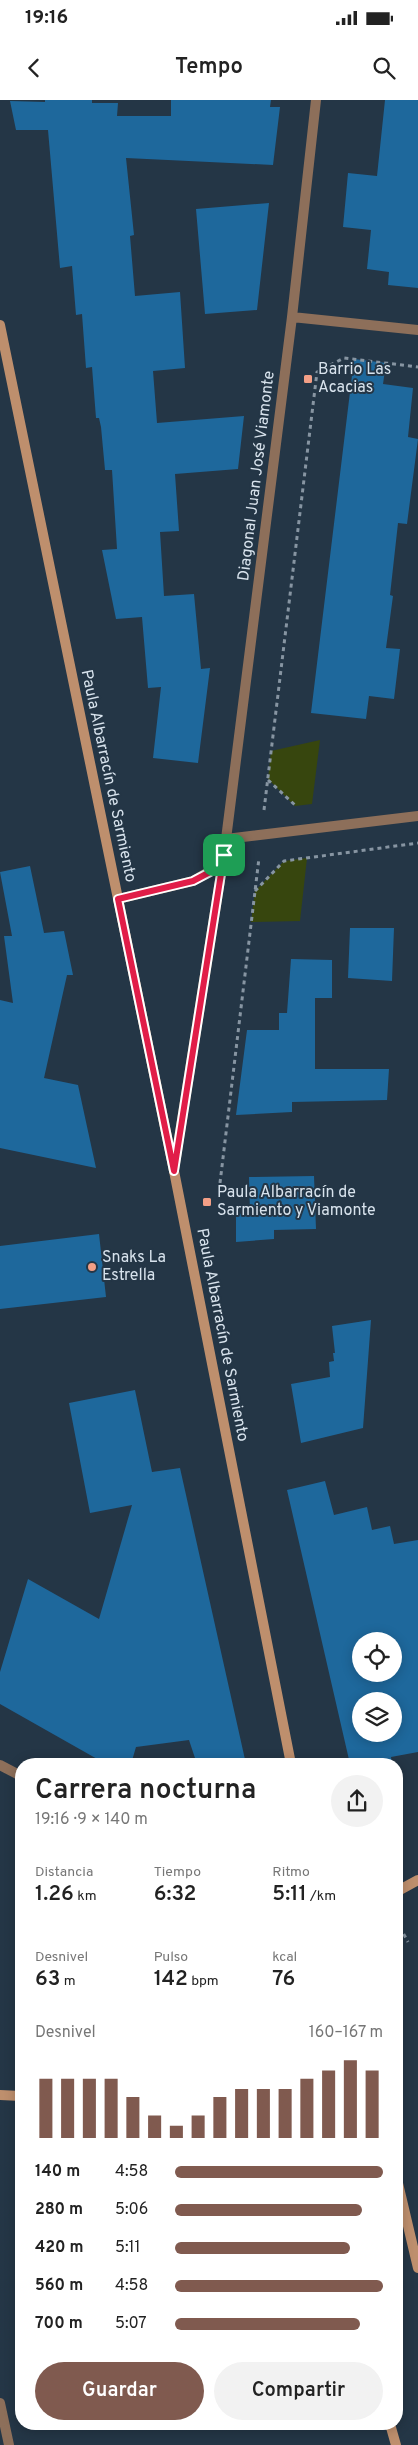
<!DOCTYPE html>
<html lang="es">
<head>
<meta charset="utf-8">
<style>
  body { margin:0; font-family:Overpass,sans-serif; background:#f2f2f2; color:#222; height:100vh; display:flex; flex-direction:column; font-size:19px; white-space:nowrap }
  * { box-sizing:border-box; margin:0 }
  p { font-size:16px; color:#767676 }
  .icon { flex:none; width:28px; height:28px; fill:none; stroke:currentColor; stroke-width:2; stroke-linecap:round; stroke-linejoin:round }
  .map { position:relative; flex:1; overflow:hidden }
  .panel { position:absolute; left:15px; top:1658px; width:388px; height:672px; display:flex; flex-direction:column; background:#fff; border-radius:20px; box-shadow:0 2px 12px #0003 }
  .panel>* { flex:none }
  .fabs { position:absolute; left:352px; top:1532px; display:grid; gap:10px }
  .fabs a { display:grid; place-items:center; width:50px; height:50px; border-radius:50%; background:#fff; box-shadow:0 2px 12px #0003; font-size:25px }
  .pin { position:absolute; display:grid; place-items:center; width:42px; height:42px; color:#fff; margin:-21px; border-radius:10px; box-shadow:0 2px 8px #0006 }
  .round { display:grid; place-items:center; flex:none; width:52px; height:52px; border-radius:26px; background:#f2f2f2 }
  .overview { display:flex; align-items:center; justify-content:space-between; height:85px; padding:0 20px }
  h1 { font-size:28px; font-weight:600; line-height:38px }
  .stats { display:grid; grid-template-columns:repeat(3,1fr); gap:8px; height:85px; padding:5px 20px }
  .stats div { display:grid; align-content:center }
  .stats b { font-size:21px; font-weight:600 }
  .stats small { font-size:14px; font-weight:400 }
  .stats p { font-size:14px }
  .chart { height:140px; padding:10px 20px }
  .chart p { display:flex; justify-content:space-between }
  .chart svg { width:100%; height:90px; margin-top:5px; stroke:#805a4f; stroke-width:6 }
  .action { display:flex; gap:10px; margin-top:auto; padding:10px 20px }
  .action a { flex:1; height:58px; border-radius:30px; background:#805a4f; color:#fff; font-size:20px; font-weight:600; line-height:58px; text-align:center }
  .action a+a { background:#f2f2f2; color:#222 }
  ul { padding:0 20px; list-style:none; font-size:16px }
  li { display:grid; grid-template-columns:80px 60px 1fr; align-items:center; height:38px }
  li i { height:12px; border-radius:6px; background:#805a4f }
  .status { display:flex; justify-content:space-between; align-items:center; height:35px; padding:0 25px; background:#fff; direction:ltr }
  .status svg { height:14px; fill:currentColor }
  header { display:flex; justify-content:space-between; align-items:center; height:65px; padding:0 20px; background:#fff; font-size:22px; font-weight:600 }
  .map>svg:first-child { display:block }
  .green { fill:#37460e }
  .building { fill:#1e689c; fill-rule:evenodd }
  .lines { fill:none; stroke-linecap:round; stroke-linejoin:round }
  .path { stroke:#8795a2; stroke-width:3; stroke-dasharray:4 4; stroke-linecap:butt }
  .minor { stroke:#8d6f5a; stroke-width:10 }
  .secondary { stroke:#be8f6d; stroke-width:10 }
  .route-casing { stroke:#fff; stroke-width:10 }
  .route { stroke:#e11d48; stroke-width:6 }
  .poi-dot { fill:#f39f86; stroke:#243646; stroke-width:2 }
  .labels { text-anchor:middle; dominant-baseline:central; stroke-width:4; stroke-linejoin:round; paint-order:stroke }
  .poi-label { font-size:16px; fill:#d8e3ed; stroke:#243646; text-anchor:start }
  .street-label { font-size:16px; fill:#d8e3ed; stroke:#243646 }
</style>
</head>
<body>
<div class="status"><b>19:16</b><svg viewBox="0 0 49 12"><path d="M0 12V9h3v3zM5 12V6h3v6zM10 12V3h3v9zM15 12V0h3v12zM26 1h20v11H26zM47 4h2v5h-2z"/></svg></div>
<header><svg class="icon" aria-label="back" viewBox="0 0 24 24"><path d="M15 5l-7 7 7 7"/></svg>Tempo<svg class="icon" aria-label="search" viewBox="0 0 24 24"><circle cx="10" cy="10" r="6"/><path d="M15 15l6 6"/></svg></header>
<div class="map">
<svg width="418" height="2345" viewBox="0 0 418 2345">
  <rect width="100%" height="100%" fill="#243646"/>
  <path class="green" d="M320 640 312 704 295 706 268 679 271 651Z
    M307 758 300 821 251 822 255 791 284 761Z"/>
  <path class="building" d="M45 0H92V3H118L117 16H171V0H271L270 7H280L273 65 126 58 134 135 130 136 135 196 180 192 185 268 153 271 157 323 244 316 238 369 175 374 179 431 160 432 164 496 194 494 201 569 210 568 198 663 153 658 161 587 148 588 142 517 116 519 102 450 117 449 112 370H105L101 327 99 318H96L92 267 86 268 82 214 76 215 72 166 60 168 48 30H16L10 1 45 2Z
    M385 0H418V188L388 185 389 172 367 169 371 130 343 127 348 73 377 76Z
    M269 103 257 210 205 214 196 109Z
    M354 259 386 263 383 284 413 288 408 337 418 339 407 424 398 423 390 495 393 496 386 548 400 549 394 599 369 596 366 619 311 613Z
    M30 766 44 833 64 831 73 875H67L44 978 78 985 96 1068 0 1048V900L13 903 4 836H12L0 772Z
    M350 828H394L392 881 348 878Z
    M291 859 332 860V898H315V969H389L387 1000 292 1002V1012L236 1015 247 930H279V913H287Z
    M314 1076 316 1129 274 1130V1139L236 1142V1114L250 1113 249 1077Z
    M99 1134 106 1197 0 1209V1146Z
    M371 1220 363 1328 301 1343 291 1284 330 1277 329 1262 334 1261 333 1253H335L332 1226Z
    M135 1290 152 1372 180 1368 246 1664H197L189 1640 136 1647 131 1664H106L0 1604V1572L28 1479 99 1519 132 1405 90 1413 69 1303Z
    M325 1381 334 1415 367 1407 372 1430 390 1426 394 1444 418 1440V1652L391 1657 392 1664H350L287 1390ZM361 1541H394V1574H361ZM361 1601H394V1634H361Z"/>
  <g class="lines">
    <path class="path" d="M268 680 296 706
      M264 710 317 272 344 258 418 267
      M255 791 284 761 418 743
      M220 1083 259 758
      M396 1820 408 1842"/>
    <path class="minor" d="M292 217 418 230
      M226 739 418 716
      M118 799 193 781 210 771 223 756
      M174 1070 224 755 292 217 316 0
      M0 1665 21 1676
      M0 2303 9 2345"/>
    <path class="secondary" d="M0 225 174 1071 291 1664
      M396 1792 418 1780
      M0 1995 21 1996
      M396 2075 418 2168
      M390 2324 396 2345"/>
  </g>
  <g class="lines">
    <g class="route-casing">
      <path id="route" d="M224 755 174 1071 118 799 193 781 210 772Z"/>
    </g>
    <use href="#route" class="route"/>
  </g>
  <g class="poi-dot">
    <rect x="303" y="274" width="10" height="10" rx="2.5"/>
    <rect x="202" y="1097" width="10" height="10" rx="2.5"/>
    <circle cx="92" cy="1167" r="5"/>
  </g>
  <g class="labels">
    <g class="poi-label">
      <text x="318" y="270">Barrio Las<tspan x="318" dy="18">Acacias</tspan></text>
      <text x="217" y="1093">Paula Albarracín de<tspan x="217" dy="18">Sarmiento y Viamonte</tspan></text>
      <text x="102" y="1158">Snaks La<tspan x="102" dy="18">Estrella</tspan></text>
    </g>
    <g class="street-label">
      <text transform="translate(257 376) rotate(-83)">Diagonal Juan José Viamonte</text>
      <text transform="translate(108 676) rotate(78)">Paula Albarracín de Sarmiento</text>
      <text transform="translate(222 1235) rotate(79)">Paula Albarracín de Sarmiento</text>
    </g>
  </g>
</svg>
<div class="fabs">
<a><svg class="icon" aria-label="locate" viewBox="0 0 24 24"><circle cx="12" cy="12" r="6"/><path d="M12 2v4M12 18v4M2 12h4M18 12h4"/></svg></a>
<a><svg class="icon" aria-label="layers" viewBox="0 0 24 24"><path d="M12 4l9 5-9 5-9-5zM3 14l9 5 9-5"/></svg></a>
</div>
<div class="pin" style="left:224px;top:755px;background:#1e9e55"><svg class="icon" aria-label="arrive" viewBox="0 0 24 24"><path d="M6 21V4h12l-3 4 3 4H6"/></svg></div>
<section class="panel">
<div class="overview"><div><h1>Carrera nocturna</h1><p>19:16 · 9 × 140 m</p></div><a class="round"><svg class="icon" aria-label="share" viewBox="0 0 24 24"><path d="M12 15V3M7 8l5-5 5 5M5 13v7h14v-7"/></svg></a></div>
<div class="stats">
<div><p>Distancia</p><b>1.26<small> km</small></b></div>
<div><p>Tiempo</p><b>6:32</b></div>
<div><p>Ritmo</p><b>5:11<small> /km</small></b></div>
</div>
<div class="stats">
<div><p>Desnivel</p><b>63<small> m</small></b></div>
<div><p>Pulso</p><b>142<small> bpm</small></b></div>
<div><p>kcal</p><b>76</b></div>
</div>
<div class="chart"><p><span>Desnivel</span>160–167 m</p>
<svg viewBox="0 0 160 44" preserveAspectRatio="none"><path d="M5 44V15M15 44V15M25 44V15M35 44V15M45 44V24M55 44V33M65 44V38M75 44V33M85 44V24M95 44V20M105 44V20M115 44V20M125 44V15M135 44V11M145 44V6M155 44V11"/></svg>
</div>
<ul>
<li><b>140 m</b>4:58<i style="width:100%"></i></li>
<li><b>280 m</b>5:06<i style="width:90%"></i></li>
<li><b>420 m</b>5:11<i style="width:84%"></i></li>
<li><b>560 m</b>4:58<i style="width:100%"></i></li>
<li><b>700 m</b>5:07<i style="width:89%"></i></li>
</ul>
<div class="action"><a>Guardar</a><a>Compartir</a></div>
</section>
</div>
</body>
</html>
